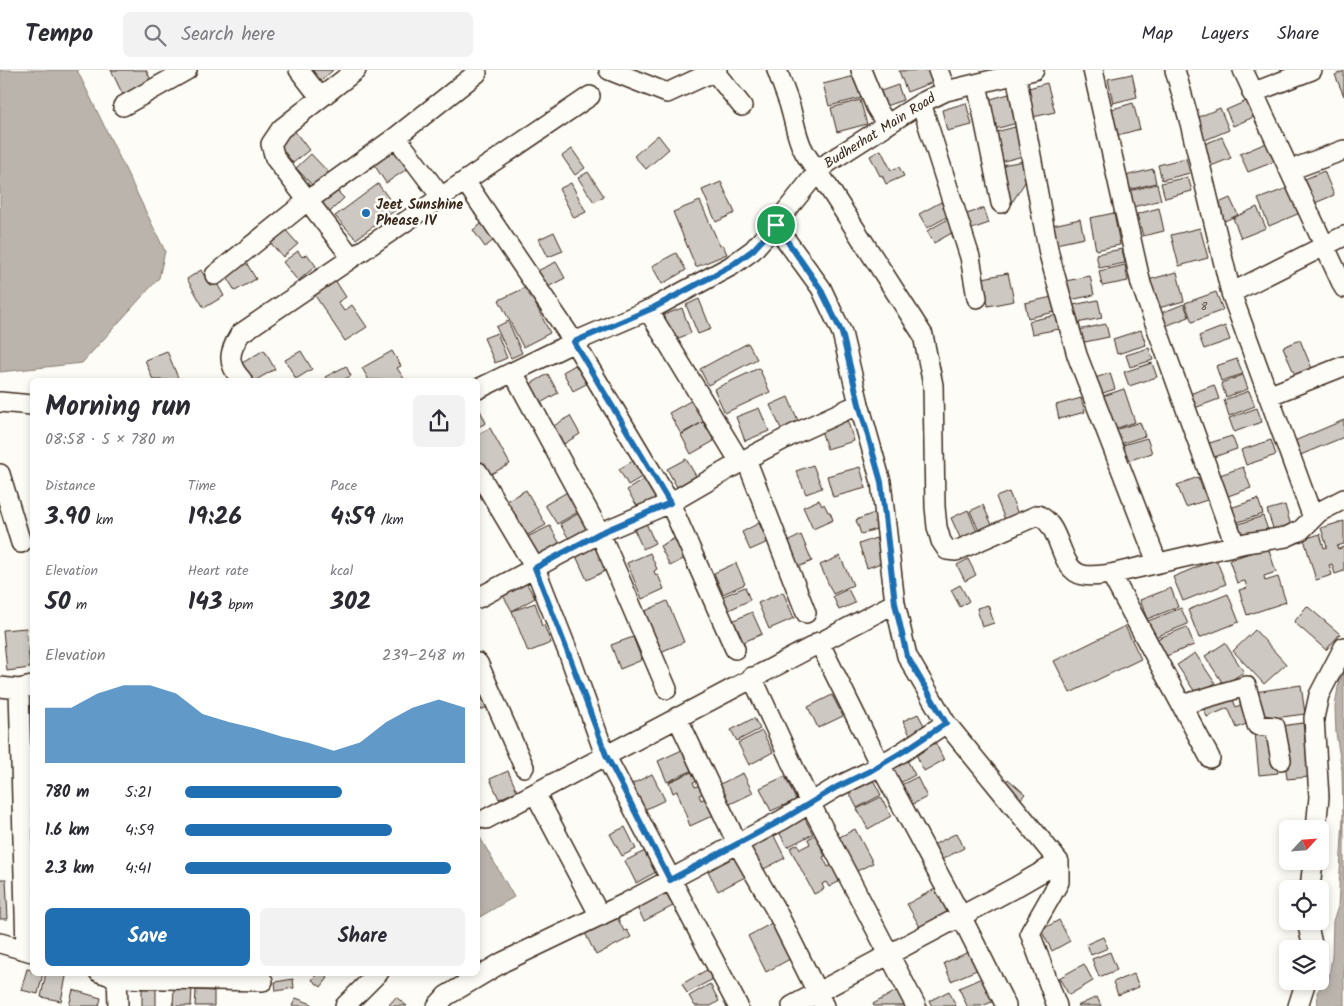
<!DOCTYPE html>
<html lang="en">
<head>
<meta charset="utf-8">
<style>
  body { margin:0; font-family:Kalam,sans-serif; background:#f2f2f3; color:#2b2b33; height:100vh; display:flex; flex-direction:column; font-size:19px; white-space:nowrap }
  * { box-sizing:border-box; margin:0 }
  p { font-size:16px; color:#7c7c81 }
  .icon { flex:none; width:28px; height:28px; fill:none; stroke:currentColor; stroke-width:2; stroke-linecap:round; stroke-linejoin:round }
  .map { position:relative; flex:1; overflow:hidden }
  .panel { position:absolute; left:30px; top:308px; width:450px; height:598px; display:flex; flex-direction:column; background:#fff; border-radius:8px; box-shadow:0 2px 8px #0003 }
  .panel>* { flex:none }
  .needle { width:32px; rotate:64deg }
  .buttons { position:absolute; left:1279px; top:750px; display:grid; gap:10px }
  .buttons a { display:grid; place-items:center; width:50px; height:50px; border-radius:8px; background:#fff; box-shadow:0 2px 8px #0003; font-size:25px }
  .pin { position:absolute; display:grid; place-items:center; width:42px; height:42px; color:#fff; margin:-21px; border:2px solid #fff; border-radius:50%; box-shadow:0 1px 5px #0007 }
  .round { display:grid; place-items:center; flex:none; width:52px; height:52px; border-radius:8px; background:#f2f2f3 }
  .summary { display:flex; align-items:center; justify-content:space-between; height:85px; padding:0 15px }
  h1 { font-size:28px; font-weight:600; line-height:38px }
  .stats { display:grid; grid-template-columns:repeat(3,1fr); gap:8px; height:85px; padding:5px 15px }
  .stats div { display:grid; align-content:center }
  .stats b { font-size:25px; font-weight:600 }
  .stats small { font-size:14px; font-weight:400 }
  .stats p { font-size:14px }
  .chart { height:140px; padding:10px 15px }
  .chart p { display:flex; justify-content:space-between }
  .chart svg { width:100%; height:90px; margin-top:5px; fill:#1f6fb2; opacity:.7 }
  .primary-button { display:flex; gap:10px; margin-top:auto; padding:10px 15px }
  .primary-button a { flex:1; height:58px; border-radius:8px; background:#1f6fb2; color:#fff; font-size:20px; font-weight:600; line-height:58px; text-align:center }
  .primary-button a+a { background:#f2f2f3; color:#2b2b33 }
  ul { padding:0 15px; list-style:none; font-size:16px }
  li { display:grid; grid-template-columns:80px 60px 1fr; align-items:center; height:38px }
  li i { height:12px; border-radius:6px; background:#1f6fb2 }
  header { display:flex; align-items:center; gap:30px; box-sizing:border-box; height:70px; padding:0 25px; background:#fff; border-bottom:1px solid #e1e1e2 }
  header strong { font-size:24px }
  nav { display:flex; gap:28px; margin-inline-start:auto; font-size:18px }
  .search { width:350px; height:45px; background:#f2f2f3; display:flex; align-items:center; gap:12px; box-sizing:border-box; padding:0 18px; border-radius:8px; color:#7c7c81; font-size:19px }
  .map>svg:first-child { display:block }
  .water { fill:#bbb4ad; stroke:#887d74 }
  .building { fill:#cdc8c2; stroke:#3b2a1e }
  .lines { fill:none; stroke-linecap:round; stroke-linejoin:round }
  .minor-casing { stroke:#3b2a1e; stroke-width:22 }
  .minor { stroke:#fdfcf7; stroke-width:19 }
  .route-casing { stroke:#fff; stroke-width:10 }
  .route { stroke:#1f6fb2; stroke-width:6 }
  .poi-dot { fill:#1f6fb2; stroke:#fdfcf7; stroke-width:2 }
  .labels { text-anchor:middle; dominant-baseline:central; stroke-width:5; stroke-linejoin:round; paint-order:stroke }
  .number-label { font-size:11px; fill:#605247 }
  .street-label { font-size:14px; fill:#3b2a1e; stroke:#fdfcf7 }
  .poi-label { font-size:14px; font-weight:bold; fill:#3b2a1e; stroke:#fdfcf7; text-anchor:start }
</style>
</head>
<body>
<header>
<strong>Tempo</strong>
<div class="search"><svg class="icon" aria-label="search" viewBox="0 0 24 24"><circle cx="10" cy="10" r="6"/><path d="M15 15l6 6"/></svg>Search here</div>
<nav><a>Map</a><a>Layers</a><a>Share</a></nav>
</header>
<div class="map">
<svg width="1344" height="936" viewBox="0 0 1344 936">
  <rect width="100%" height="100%" fill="#fdfcf7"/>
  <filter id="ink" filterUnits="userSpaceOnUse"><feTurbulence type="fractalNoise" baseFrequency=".02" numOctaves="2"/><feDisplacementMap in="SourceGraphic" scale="10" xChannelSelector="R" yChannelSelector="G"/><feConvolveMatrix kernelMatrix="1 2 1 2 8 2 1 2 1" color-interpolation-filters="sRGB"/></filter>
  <g filter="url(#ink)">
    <path class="water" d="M0 0H77L165 181 159 208 82 293 0 302Z
      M1344 600V936H1318L1317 922 1329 907 1332 886 1333 851 1338 837 1343 748 1342 700 1336 663 1335 637 1338 617Z
      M478 764 514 827 478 848Z"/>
    <path class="building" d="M111 0H146L152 12 123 25Z
      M312 0H333L321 11Z
      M931 0 936 11 907 22 899 1Z
      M1344 1V26L1335 5Z
      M1132 4 1137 27 1113 33 1108 9Z
      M855 6 861 28 829 36 823 14Z
      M1047 13 1055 42 1033 47 1025 19Z
      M898 15 903 30 880 38 875 23Z
      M1009 24 1017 53 995 59 987 30Z
      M860 30 867 54 837 62 831 38Z
      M1249 30 1256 46 1233 56 1226 40Z
      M966 33 972 55 947 61 942 40Z
      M1133 33 1140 59 1115 66 1109 40Z
      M1220 38 1229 60 1203 71 1194 49Z
      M1015 57 1023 86 1000 92 992 63Z
      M293 59 309 80 293 93 277 72Z
      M658 65 669 79 646 99 634 86Z
      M1222 67 1231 88 1211 96 1202 75Z
      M1269 72 1276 91 1248 102 1240 84Z
      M389 73 407 99 386 113 369 87Z
      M572 79 585 98 575 105 562 86Z
      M881 80 891 100 899 97 904 106 886 114 882 105 880 106 870 86Z
      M311 84 329 103 314 117 296 98Z
      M1186 88 1190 103 1162 110 1158 95Z
      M1025 91 1027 109 1013 131 1007 132 1001 95Z
      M1153 99 1156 113 1128 120 1125 106Z
      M1324 101 1334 125 1315 133 1305 109Z
      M588 102 604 126 594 132 578 108Z
      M1188 107 1192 121 1165 128 1161 113Z
      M721 112 735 143 716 152 702 120Z
      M571 113 586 142 574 148 559 119Z
      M330 114 344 128 328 144 314 131Z
      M378 114 397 139 356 169 335 146Z
      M1157 114 1161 130 1133 137 1129 121Z
      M1290 117 1300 143 1269 156 1258 129Z
      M1230 128 1238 145 1220 153 1212 136Z
      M700 131 720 176 723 175 727 184 696 197 673 142Z
      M941 132 949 146 927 158 919 144Z
      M1257 137 1266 158 1241 168 1233 148Z
      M984 138 989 153 969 160 964 145Z
      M1159 138 1164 161 1143 166 1137 144Z
      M1114 143 1120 175 1096 180 1090 148Z
      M950 148 957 160 934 173 927 161Z
      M1080 149 1084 168 1056 174 1053 155Z
      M485 151 498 167 485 177 473 160Z
      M282 156 298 174 283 187 267 169Z
      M1200 158 1208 188 1179 196 1171 165Z
      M554 162 563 181 548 187 539 169Z
      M1122 179 1125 193 1099 198 1096 184Z
      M298 181 302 187 307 184 316 196 298 211 283 192Z
      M676 183 686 200 662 214 652 196Z
      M244 189 256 209 235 221 223 201Z
      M556 192 565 208 542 220 533 203Z
      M1125 195 1128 211 1102 216 1099 201Z
      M201 200 209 214 215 210 224 226 204 238 187 209Z
      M1177 202 1184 231 1155 239 1148 210Z
      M1008 203 1014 231 988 236 983 208Z
      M1090 206 1094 225 1070 230 1066 211Z
      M335 210 346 227 338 232 344 241 352 235 367 257 345 271 314 224Z
      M527 217 550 263 523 277 499 230Z
      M1216 222 1223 240 1192 252 1185 233Z
      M1052 227 1055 242 1028 248 1025 233Z
      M699 229 711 259 698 264 686 235Z
      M1098 230 1102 248 1077 253 1073 235Z
      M1184 234 1189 247 1160 258 1156 245Z
      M682 238 691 263 674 270 664 245Z
      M1057 245 1060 259 1032 264 1029 251Z
      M508 251 522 283 511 288 496 257Z
      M1106 254 1109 267 1080 273 1078 260Z
      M1225 256 1230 270 1204 279 1199 266Z
      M1141 260 1146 275 1117 284 1113 269Z
      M497 263 507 288 495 293 484 268Z
      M1300 270 1313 301 1296 308 1283 277Z
      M748 273 757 289 708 315 700 299Z
      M1149 278 1153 290 1130 297 1126 285Z
      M264 280 275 299 256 310H251L242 293Z
      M167 281 179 310H153L145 290Z
      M301 281 312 299 296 309 285 290Z
      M392 281 401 296 397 298 405 310H369L362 298Z
      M1237 289 1243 304 1221 311 1216 296Z
      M1152 293 1157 307 1129 316 1124 302Z
      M577 294 588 313 573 321 563 302Z
      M346 296 351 306 343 310H327L325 307Z
      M759 298 770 322 725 343 714 319Z
      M1110 303 1115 319 1097 325 1092 309Z
      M548 304 558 323 535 336 525 317Z
      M1243 305 1248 319 1226 327 1221 313Z
      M1214 315 1219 329 1192 339 1187 325Z
      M1124 319 1135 352 1112 360 1100 327Z
      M1249 321 1255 336 1229 346 1224 330Z
      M788 327 799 353 782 361 770 335Z
      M1081 328 1085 342 1059 349 1056 335Z
      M694 329 706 350 681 364 669 343Z
      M478 336 486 353 478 357Z
      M759 338 769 361 745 371 736 347Z
      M1257 338 1262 352 1234 362 1229 348Z
      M570 346 580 364 562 375 552 357Z
      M847 349 854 371 827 379 820 357Z
      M1344 350V367L1298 386 1292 372Z
      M703 352 714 371 691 384 681 365Z
      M1140 352 1145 366 1120 374 1115 360Z
      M490 358 510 394 485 407 478 393V364Z
      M1232 366 1237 379 1208 389 1203 375Z
      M1147 368 1152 383 1124 392 1119 376Z
      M1271 370 1276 385 1246 395 1241 380Z
      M638 388 647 404 628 415 619 399Z
      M686 389 696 406 677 417 667 399Z
      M813 395 822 418 806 424 796 401Z
      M860 397 866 418 833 427 827 406Z
      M1243 397 1251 418 1225 427 1217 406Z
      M649 406 661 425 639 439 627 420Z
      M1198 407 1207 430 1186 437 1177 415Z
      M526 420 546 455 524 467 504 432Z
      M569 421 580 441 557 454 545 435Z
      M1009 422 1018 444 1005 450 996 427Z
      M1258 429 1263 444 1235 453 1230 438Z
      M819 430 822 436 824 434 828 442H830L833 450 813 459 803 437Z
      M983 435 993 457 980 463 970 441Z
      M1285 435 1291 456 1274 461 1267 440Z
      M968 440 978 464 962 472 951 448Z
      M581 442 592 462 572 474 560 454Z
      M874 443 879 458 861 464 856 450Z
      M1263 446 1268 460 1240 469 1236 455Z
      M645 451 655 473 643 479 633 457Z
      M1344 451V474L1337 476 1338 479 1344 477V501L1335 504 1332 494 1329 495 1332 505 1316 510 1304 469 1320 464 1324 478 1327 477 1321 458Z
      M759 453 768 472 750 480 742 462Z
      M550 456 561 476 533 490 523 469Z
      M801 465 812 491 798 497 787 472Z
      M679 466 689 486 670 496 660 476Z
      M876 468 884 492 867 498 859 474Z
      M598 476 609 499 587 510 576 486Z
      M1268 477 1276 502 1264 506 1265 511 1278 507 1286 532 1247 545 1239 520 1247 518 1245 511 1237 513 1229 490Z
      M650 483 657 499 654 501 656 506 658 505 664 519 642 529 627 493Z
      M840 486 853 515 833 524 820 495Z
      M968 489 976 505 965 511 957 495Z
      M1216 489 1226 514 1183 531 1173 507Z
      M736 493 745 514 723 524 714 503Z
      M524 509 535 528 512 541 501 522Z
      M960 515 969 531 960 537 951 520Z
      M745 517 750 530 727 541 721 527Z
      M1171 518 1178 537 1147 549 1140 530Z
      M848 519 855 533 839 540 833 526Z
      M783 522 794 548 769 559 758 533Z
      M1228 524 1239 552 1199 568 1188 540Z
      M667 531 684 572 658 583 641 543Z
      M535 533 541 550H540L542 556 544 555 551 573 528 582 512 541Z
      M988 535 994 553 982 557 977 538Z
      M1307 536 1340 564 1326 580 1294 552Z
      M1181 538 1188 554 1155 567 1148 551Z
      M752 542 762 564 739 574 730 552Z
      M1125 556 1141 589 1070 623 1054 591Z
      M1187 557 1194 575 1161 588 1154 570Z
      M26 558 30 598 7 601 3 560Z
      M1255 560 1286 594 1264 614 1233 581Z
      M633 567 642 590 620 599 611 575Z
      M1225 573 1244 602 1224 615 1205 586Z
      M1195 583 1215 613 1197 625 1177 595Z
      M1301 615 1305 644 1259 650 1255 622Z
      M1229 621 1236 637 1244 633 1253 651 1237 658 1228 638 1207 647 1202 635Z
      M483 622 490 636 478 641V624Z
      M832 625 843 646 818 658 808 637Z
      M918 644 925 657 910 665 903 651Z
      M754 648 760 659 737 671 731 660Z
      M1303 653 1309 707 1287 709 1281 656Z
      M1274 660 1278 703 1259 705 1255 662Z
      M762 661 773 682 749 695 738 673Z
      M935 672 944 690 924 701 915 682Z
      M682 680 691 701 667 712 658 691Z
      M905 686 915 705 896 715 887 696Z
      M508 701 517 721 499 729 490 709Z
      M694 701 699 710 693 712 695 717 700 715 704 723 699 725 701 730 706 728 714 745 690 756 677 721 673 723 669 712Z
      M743 703 753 723 728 735 718 715Z
      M652 704 665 730 644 740 632 714Z
      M785 706 796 730 771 741 760 718Z
      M871 706 881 725 857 738 847 718Z
      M917 707 927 727 907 737 897 717Z
      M1008 709 1025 724 1018 732 1001 717Z
      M881 727 891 746 868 759 857 739Z
      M802 743 813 764 787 777 776 756Z
      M625 757 636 779 622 786 610 764Z
      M855 759 873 793 853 803 836 769Z
      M771 760 785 788 762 800 748 772Z
      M957 763 964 778 939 791 931 776Z
      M815 765 825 786 823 787 828 797 832 795 840 811 829 817 826 812 822 814 824 819 814 824 790 778 798 774 800 779 810 774 808 769Z
      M733 778 747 806 718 821 704 793Z
      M645 781 656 802 636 813 625 791Z
      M0 809H6L8 849H0Z
      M663 817 673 836 644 851 634 832Z
      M935 819 948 843 920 857 907 834Z
      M615 843 624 861 627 860 631 867 596 885 583 859Z
      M1059 850 1070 871 1052 881 1041 860Z
      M772 853 790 889 766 902 748 866Z
      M1103 867 1108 878 1091 885 1087 874Z
      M971 881 979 899 951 911 944 893Z
      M1110 882 1117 900 1099 907 1092 889Z
      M1084 894 1093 911 1069 925 1059 908Z
      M710 898 715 908 687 923 682 914Z
      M27 899 32 900V902L43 903 38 924 21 920Z
      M46 902H67L61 931 41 927Z
      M318 902H321L328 908 321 917 312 910Z
      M1134 904 1139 917 1118 925 1113 912Z
      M984 907 994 931 982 936H967L959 918Z
      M293 909 294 918 276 921 275 912Z
      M710 914 719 931 711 936H695L689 926Z
      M174 917 192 918 191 936H173Z
      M142 918H156V936H142Z
      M73 920 101 928 99 936H69Z
      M196 920 214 921V936H195Z
      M898 920 908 936H874L873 934Z
      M949 921 956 936H932L929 931Z
      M396 927 407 936H388Z
      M1097 927 1101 936H1077Z
      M296 928 312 934V936H292Z"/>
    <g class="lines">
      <g class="minor-casing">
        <path id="minor" d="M299 0 320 27
          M609 0 667 23 717 0
          M713 0 742 36
          M777 0C781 11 785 22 789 33 798 63 796 76 818 101L923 265 933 315 935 437 937 457 941 471 947 480 956 481 1038 445C1063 456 1058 500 1083 505 1092 507 1102 505 1111 504L1246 473 1286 467 1301 460 1319 442 1344 429
          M861 0 876 37 887 55
          M938 0 946 21
          M1093 0 1141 214 1235 475
          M1175 0 1190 53 1231 223 1313 448
          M1243 0 1344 218
          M1016 4 1049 184 1077 285 1155 487 1156 493
          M977 14 1001 133
          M1252 23 1312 0
          M921 33 970 187 977 228
          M123 36 187 0
          M396 67 442 128
          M1290 100 1344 80
          M465 111 574 272 670 433 735 579
          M775 155 821 218 842 263 859 334 881 412 895 533 907 586 946 653 1059 792V812L1030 863 1057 936
          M352 188 275 88 271 74 281 59 356 0
          M215 205 307 131 396 67 477 3
          M1231 223 1344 166
          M648 240 740 392
          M513 302 600 463 667 619
          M242 310C226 293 229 282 240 264L590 26
          M478 319 574 272 653 238 731 196 753 180 775 155 818 101 829 92 921 33 946 21 1034 0
          M1268 326 1344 296
          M0 332 32 335
          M746 389 806 543
          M478 402 535 498 570 587 605 685 738 936
          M0 404 21 473
          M1111 504 1210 688
          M478 528 600 463 670 433 746 389 794 364 859 334
          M819 572 880 695 961 846 1006 936
          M478 593 524 697
          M752 607 810 733 916 936
          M0 617 19 619 32 616
          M19 619 26 880
          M1182 635 1246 616 1257 655 1275 657 1281 690
          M677 647 737 773 778 844 824 936
          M535 723 600 846
          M486 749 895 533
          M1316 759 1319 727 1314 648 1319 625 1344 577
          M1310 819 1313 791
          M1307 851 1313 879
          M0 873 32 882
          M99 902 117 908 263 911
          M117 902 118 936
          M345 936 379 902
          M437 936 446 926 503 892 626 833 782 750 837 717 870 701 904 681 946 653
          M792 936 1014 818 1059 792
          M1298 936 1306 911"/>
      </g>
      <use href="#minor" class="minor"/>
    </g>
  </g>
  <g class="lines" filter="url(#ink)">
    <g class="route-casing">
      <path id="route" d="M776 155 820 218 842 263 859 334 881 412 895 533 907 586 946 653 904 681 870 701 837 717 782 750 670 810 606 685 570 588 535 498 600 463 670 433 574 272 653 238 731 196 753 180Z"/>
    </g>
    <use href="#route" class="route"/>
  </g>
  <circle class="poi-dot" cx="366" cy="143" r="5"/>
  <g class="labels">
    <g class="number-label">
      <text x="1204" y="237">8</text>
    </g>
    <g class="street-label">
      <text transform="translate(880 61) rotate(-32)">Budherhat Main Road</text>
    </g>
    <g class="poi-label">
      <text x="376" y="135">Jeet Sunshine<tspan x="376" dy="16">Phease IV</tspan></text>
    </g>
  </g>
</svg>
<div class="buttons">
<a><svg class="needle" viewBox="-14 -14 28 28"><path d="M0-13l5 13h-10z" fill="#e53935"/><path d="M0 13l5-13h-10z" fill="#7c7c81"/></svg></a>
<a><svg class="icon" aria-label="locate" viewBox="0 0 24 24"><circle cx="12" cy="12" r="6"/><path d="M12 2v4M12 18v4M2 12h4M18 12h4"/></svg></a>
<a><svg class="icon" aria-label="layers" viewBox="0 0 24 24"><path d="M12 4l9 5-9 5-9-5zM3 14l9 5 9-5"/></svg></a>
</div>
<div class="pin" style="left:776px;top:155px;background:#1e9e55"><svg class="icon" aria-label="arrive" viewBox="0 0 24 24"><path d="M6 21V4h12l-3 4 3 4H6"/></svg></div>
<section class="panel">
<div class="summary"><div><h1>Morning run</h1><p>08:58 · 5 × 780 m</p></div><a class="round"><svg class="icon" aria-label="share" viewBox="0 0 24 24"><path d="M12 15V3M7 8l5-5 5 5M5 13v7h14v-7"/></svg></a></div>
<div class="stats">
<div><p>Distance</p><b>3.90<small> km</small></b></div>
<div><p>Time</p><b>19:26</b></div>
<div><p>Pace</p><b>4:59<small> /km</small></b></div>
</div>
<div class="stats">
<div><p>Elevation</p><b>50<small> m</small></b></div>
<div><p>Heart rate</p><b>143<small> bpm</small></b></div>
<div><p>kcal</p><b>302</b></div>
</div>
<div class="chart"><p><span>Elevation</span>239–248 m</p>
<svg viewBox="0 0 160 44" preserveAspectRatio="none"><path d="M0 44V17L10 17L20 10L30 6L40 6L50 10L60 20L70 24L80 27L90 31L100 34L110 38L120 34L130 24L140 17L150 13L160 17V44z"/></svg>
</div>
<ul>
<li><b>780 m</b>5:21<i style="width:56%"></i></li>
<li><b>1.6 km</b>4:59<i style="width:74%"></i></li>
<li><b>2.3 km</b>4:41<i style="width:95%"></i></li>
</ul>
<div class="primary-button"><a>Save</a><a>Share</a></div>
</section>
</div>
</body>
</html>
